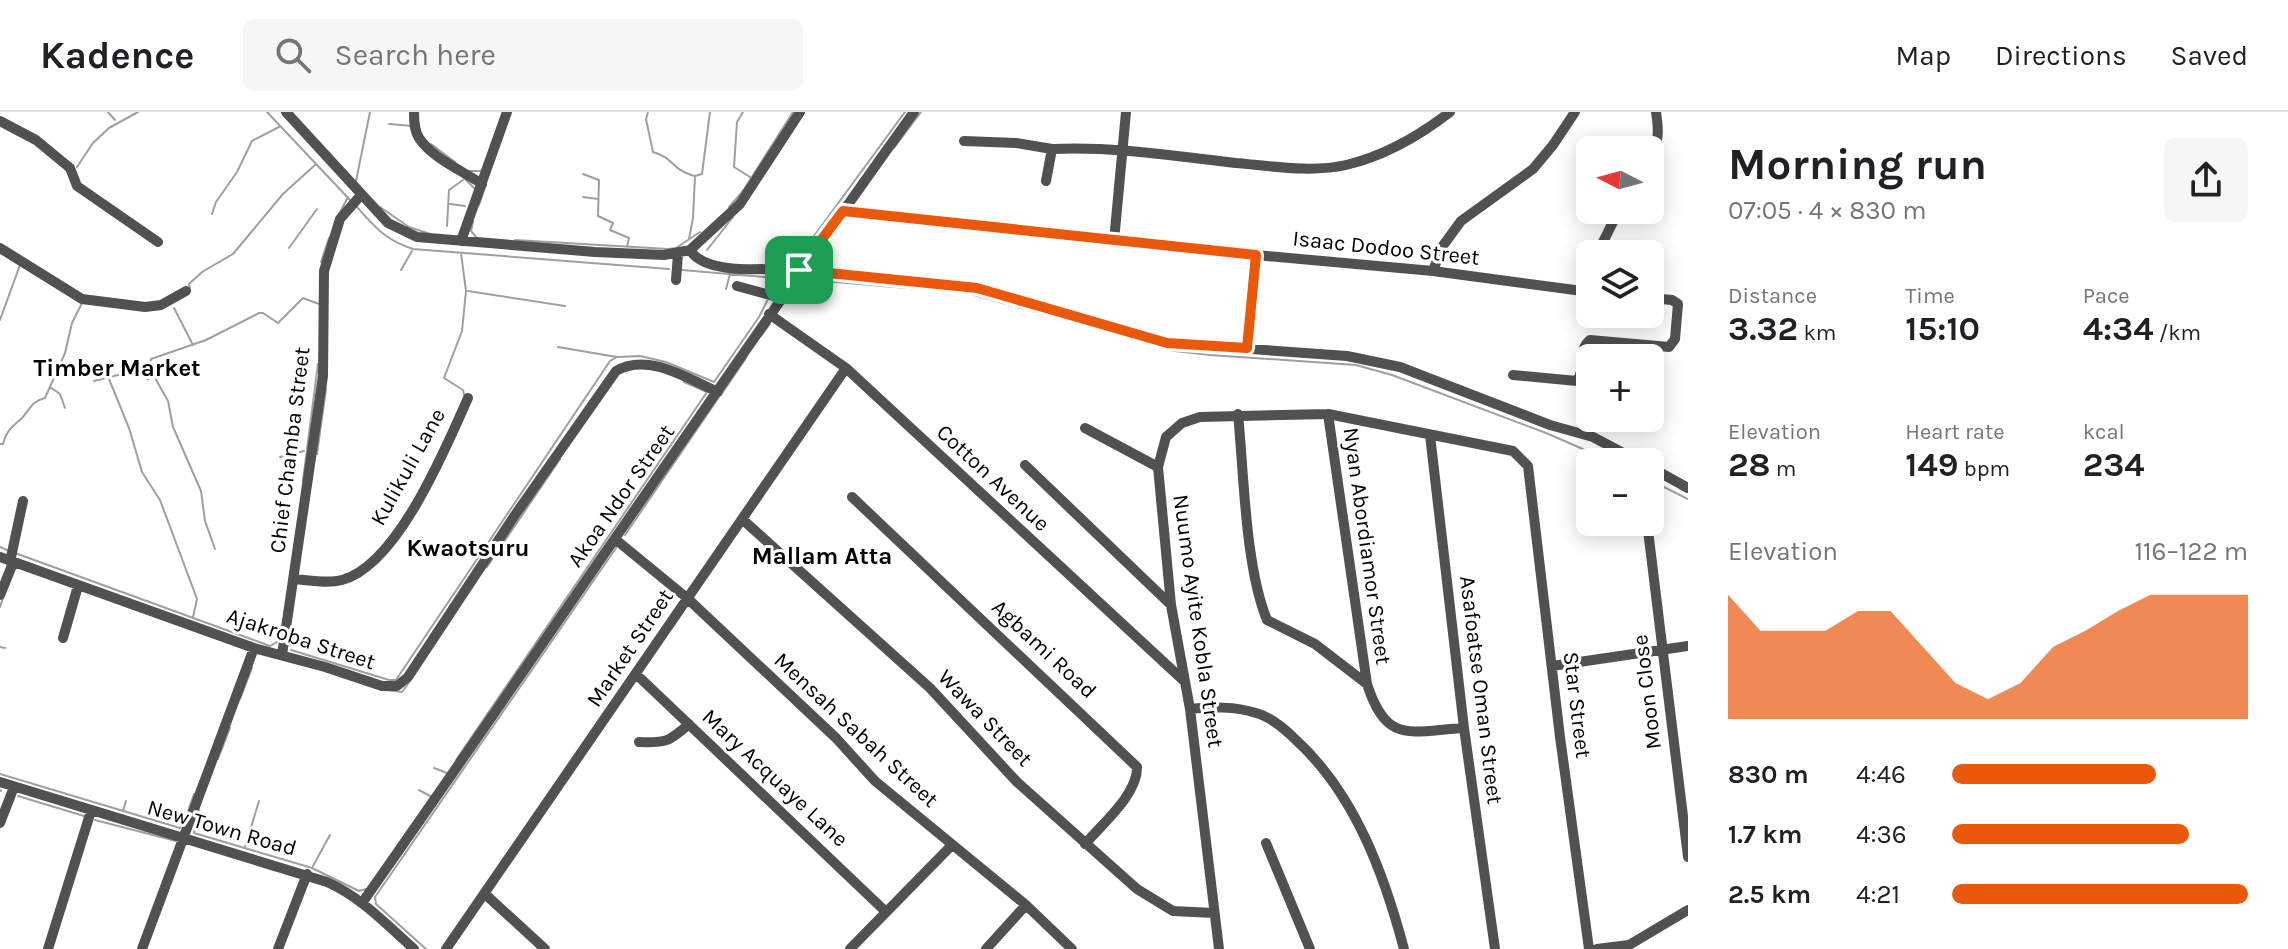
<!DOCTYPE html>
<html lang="en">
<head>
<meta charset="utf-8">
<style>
  body { margin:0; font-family:Karla,sans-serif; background:#f6f6f6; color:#202124; height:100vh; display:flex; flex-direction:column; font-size:30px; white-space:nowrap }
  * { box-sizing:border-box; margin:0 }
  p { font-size:26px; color:#757577 }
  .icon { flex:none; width:44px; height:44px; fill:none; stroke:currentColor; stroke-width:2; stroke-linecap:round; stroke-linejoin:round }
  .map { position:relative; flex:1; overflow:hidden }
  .sheet { display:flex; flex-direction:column; background:#fff; width:600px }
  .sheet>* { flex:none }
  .needle { width:52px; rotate:276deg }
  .fabs { position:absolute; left:1576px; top:24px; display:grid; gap:16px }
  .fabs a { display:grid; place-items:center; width:88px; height:88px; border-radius:12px; background:#fff; box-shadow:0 4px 20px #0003; font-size:40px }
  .pin { position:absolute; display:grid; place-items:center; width:68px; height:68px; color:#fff; margin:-34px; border-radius:16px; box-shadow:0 4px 12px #0006 }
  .round { display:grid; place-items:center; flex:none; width:84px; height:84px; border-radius:12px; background:#f6f6f6 }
  .head { display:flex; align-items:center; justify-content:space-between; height:136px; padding:0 40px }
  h1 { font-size:44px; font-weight:700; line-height:60px }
  .stats { display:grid; grid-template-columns:repeat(3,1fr); gap:12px; height:136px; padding:8px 40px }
  .stats div { display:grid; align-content:center }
  .stats b { font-size:34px; font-weight:700 }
  .stats small { font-size:22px; font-weight:400 }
  .stats p { font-size:22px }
  .chart { height:224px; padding:16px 40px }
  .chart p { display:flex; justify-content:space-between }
  .chart svg { width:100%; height:144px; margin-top:8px; fill:#ea580c; opacity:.7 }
  ul { padding:0 40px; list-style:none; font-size:26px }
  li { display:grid; grid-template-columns:128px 96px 1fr; align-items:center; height:60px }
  li i { height:20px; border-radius:10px; background:#ea580c }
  header { display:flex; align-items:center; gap:48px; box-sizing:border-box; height:112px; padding:0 40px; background:#fff; border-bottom:2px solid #e0e0e0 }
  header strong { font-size:38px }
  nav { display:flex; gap:44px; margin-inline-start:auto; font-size:28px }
  .search { width:560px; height:72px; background:#f6f6f6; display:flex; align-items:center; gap:20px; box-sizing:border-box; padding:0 28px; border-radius:12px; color:#757577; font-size:30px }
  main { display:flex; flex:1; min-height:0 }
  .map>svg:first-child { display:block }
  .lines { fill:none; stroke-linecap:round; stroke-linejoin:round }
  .stream { stroke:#9f9f9f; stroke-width:2 }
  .minor { stroke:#515151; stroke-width:10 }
  .route-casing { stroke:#fff; stroke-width:16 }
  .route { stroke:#ea580c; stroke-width:10 }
  .labels { text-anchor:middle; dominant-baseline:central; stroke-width:6; stroke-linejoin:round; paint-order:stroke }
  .street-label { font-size:22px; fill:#000; stroke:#fff }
  .neighbourhood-label { font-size:24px; font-weight:bold; fill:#000; stroke:#fff }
</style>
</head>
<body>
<header>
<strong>Kadence</strong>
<div class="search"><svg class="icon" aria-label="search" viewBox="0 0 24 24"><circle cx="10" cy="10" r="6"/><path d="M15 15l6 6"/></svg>Search here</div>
<nav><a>Map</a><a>Directions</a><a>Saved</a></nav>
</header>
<main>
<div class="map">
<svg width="1688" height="837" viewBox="0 0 1688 837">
  <rect width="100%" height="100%" fill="#fff"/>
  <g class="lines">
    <path class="stream" d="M108 0 115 8
      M267 0 351 89
      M648 0 646 7 653 40C674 46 671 57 694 64
      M743 0 737 10 734 55 750 65
      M389 12 412 14
      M431 32 455 50
      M894 36 921 0
      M77 55 93 31 109 16 138 0
      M470 59H480L483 57
      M583 62 599 68 598 104 613 111 610 118 629 126 627 135
      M462 64 474 76
      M356 69 370 0
      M583 85 598 87
      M450 92 465 94
      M479 93 486 73
      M356 94C376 116 385 128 413 137L669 157
      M380 95 409 115 430 122
      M729 95 743 79 793 0
      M212 102 216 90 237 60 252 29 279 15
      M339 102 348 85
      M473 110 471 119 476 125
      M447 114 449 78 463 68
      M689 127 693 106 695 64 702 62 710 0
      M515 128 668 137 676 136 700 120
      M806 135 905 0
      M289 136 317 97
      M707 138 733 105
      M461 141 466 179 462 219 444 266 463 278 464 283
      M321 150 329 126
      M401 158 412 139
      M682 158 788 167
      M799 167 967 181 1175 239 1210 243 1356 253 1392 263 1546 321 1613 350
      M190 176 189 172 202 160 233 142 283 82 316 52
      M726 177 730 162
      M468 179 565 194
      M803 180 823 170
      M174 196 193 233
      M0 208 20 153
      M761 224 770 212
      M558 235 617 245 640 244 666 250 714 270 759 205 767 189
      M109 267 129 316 142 360 160 388 197 487 193 505
      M94 269 130 260 148 267
      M50 275 60 282 65 296
      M723 280 746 246
      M0 332H3C7 318 11 316 21 307 31 297 30 290 45 286L65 241 72 211 82 191
      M317 342 326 277
      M280 345 304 339
      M1650 368 1688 387
      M303 369 318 252
      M625 423 719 285
      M0 435 9 439
      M215 437 205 409 201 379 173 315 168 289 149 255 151 247 206 228 259 201H263L278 211 303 186 319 192
      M15 441 270 534 277 530 280 525
      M487 455 560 347
      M0 495 3 486
      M0 535 5 536
      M291 538 389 568H396L610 249 617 245
      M386 578 402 580 410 569
      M240 587 252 556
      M218 647 230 616
      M456 648 707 280 684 270
      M434 656 447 661
      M0 662 180 716 183 712
      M0 678 1 679
      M419 678 432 685
      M18 684 84 704
      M199 698 194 721 312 756 359 779 366 777
      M123 699 126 689
      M187 702 194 682
      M95 708 176 729
      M245 735 259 689
      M313 754 330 723
      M426 837 376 792 375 785 616 436"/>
    <path class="minor" d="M286 0 388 111 417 125 595 140 664 143 690 138 740 92 800 0
      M414 0C414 8 414 18 419 26 432 46 463 59 482 72
      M0 9 36 28 70 56 77 74 158 130
      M964 29 1016 31 1052 37
      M1650 48C1659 31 1659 19 1656 0
      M1046 69 1052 37C1113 34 1174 44 1236 51 1271 54 1311 61 1346 53 1384 44 1419 24 1450 0
      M843 99 1256 143 1433 159 1590 180
      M461 129 507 0
      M1114 129 1126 0
      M0 136 82 187 145 195 161 193 186 179
      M690 138C705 163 764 157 789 156L977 176 1167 231 1347 244 1400 255 1550 313 1593 325 1640 350
      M1597 142 1619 98
      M1433 159 1442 135 1461 109 1533 57 1553 33 1575 0
      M676 168 678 142
      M737 174 781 186
      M769 202 846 256 1183 568
      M1247 236 1256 143
      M1513 263 1577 269C1587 256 1577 238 1590 228L1669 235 1675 227 1678 192 1672 188 1650 186
      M1238 302C1244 362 1245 454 1267 508L1315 532 1367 572
      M1328 302 1367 572C1387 633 1409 619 1464 616
      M1085 316 1158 355
      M1430 323 1464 616 1495 837
      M1025 353 1171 493
      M1650 355 1688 376
      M852 385 1137 655C1138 682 1102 712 1085 732
      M742 407 930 576 1017 670 1137 777 1173 799 1214 801
      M1647 410 1688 745
      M615 427 687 486 836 626 875 669 1026 793 1072 837
      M0 445 254 536 325 555 382 574H397L408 565 515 403 616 259C648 240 688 267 718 280
      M10 450 23 389
      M293 467C309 468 327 472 342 468 398 453 446 335 468 286
      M0 483 13 451
      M63 526 78 474
      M282 543 323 264 324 159 340 107 361 83
      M1552 554 1688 534
      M637 563 885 799
      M1190 597C1213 595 1234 594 1256 601 1271 605 1286 618 1296 628 1355 682 1384 762 1404 837
      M639 630C666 631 669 630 689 612
      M0 670 327 770C361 785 387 813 414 837
      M0 711 14 675
      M1266 731 1310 837
      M485 782 545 837
      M362 791C547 528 726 261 914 0
      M48 837 91 699
      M142 837 254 536
      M278 837 307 762
      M446 837 846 256
      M850 837 952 733
      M986 837 1026 793
      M1219 837 1190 597 1171 493 1158 355 1166 325 1182 311 1200 305 1328 302 1513 339 1528 354 1560 625 1589 837
      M1597 837 1629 833 1688 798"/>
  </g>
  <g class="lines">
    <g class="route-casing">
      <path id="route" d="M843 99 1256 143 1247 236 1167 231 977 176 799 158Z"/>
    </g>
    <use href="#route" class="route"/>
  </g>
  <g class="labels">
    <g class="street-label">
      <text transform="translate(1386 136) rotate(6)">Isaac Dodoo Street</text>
      <text transform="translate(290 338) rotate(-83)">Chief Chamba Street</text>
      <text transform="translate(408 355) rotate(-61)">Kulikuli Lane</text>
      <text transform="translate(993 366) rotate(43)">Cotton Avenue</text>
      <text transform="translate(621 384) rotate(-55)">Akoa Ndor Street</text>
      <text transform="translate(1367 434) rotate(82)">Nyan Abordiamor Street</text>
      <text transform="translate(1198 509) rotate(82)">Nuumo Ayite Kobla Street</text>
      <text transform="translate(301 527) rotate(18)">Ajakroba Street</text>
      <text transform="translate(630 536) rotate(-56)">Market Street</text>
      <text transform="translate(1044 537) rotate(43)">Agbami Road</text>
      <text transform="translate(1481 578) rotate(83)">Asafoatse Oman Street</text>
      <text transform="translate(1647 580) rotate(-97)">Moon Close</text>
      <text transform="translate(1577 593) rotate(83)">Star Street</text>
      <text transform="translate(985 606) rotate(46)">Wawa Street</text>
      <text transform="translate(856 618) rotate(43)">Mensah Sabah Street</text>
      <text transform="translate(775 666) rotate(43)">Mary Acquaye Lane</text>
      <text transform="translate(222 716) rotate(16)">New Town Road</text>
    </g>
    <g class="neighbourhood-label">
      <text x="117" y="256">Timber Market</text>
      <text x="468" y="436">Kwaotsuru</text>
      <text x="822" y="444">Mallam Atta</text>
    </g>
  </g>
</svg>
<div class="fabs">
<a><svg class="needle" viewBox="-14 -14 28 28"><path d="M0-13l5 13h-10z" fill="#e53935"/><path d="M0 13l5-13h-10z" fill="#757577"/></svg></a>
<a><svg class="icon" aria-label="layers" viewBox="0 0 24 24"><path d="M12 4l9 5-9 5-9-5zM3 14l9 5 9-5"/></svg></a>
<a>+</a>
<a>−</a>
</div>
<div class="pin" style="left:799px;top:158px;background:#1e9e55"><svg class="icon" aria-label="arrive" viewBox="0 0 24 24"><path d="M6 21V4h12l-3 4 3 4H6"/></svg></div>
</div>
<section class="sheet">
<div class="head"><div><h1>Morning run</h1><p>07:05 · 4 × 830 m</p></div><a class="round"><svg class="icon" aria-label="share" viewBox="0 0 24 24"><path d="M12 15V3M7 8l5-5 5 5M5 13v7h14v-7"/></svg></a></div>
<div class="stats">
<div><p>Distance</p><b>3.32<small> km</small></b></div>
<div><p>Time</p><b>15:10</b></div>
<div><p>Pace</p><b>4:34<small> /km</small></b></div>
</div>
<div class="stats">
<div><p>Elevation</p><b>28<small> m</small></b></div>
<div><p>Heart rate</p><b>149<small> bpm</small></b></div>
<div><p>kcal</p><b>234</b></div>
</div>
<div class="chart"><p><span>Elevation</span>116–122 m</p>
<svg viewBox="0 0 160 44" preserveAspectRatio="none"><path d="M0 44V6L10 17L20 17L30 17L40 11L50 11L60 22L70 33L80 38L90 33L100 22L110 17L120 11L130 6L140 6L150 6L160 6V44z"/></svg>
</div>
<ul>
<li><b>830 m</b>4:46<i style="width:69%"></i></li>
<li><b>1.7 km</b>4:36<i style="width:80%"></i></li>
<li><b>2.5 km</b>4:21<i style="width:100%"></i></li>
</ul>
</section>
</main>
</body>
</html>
